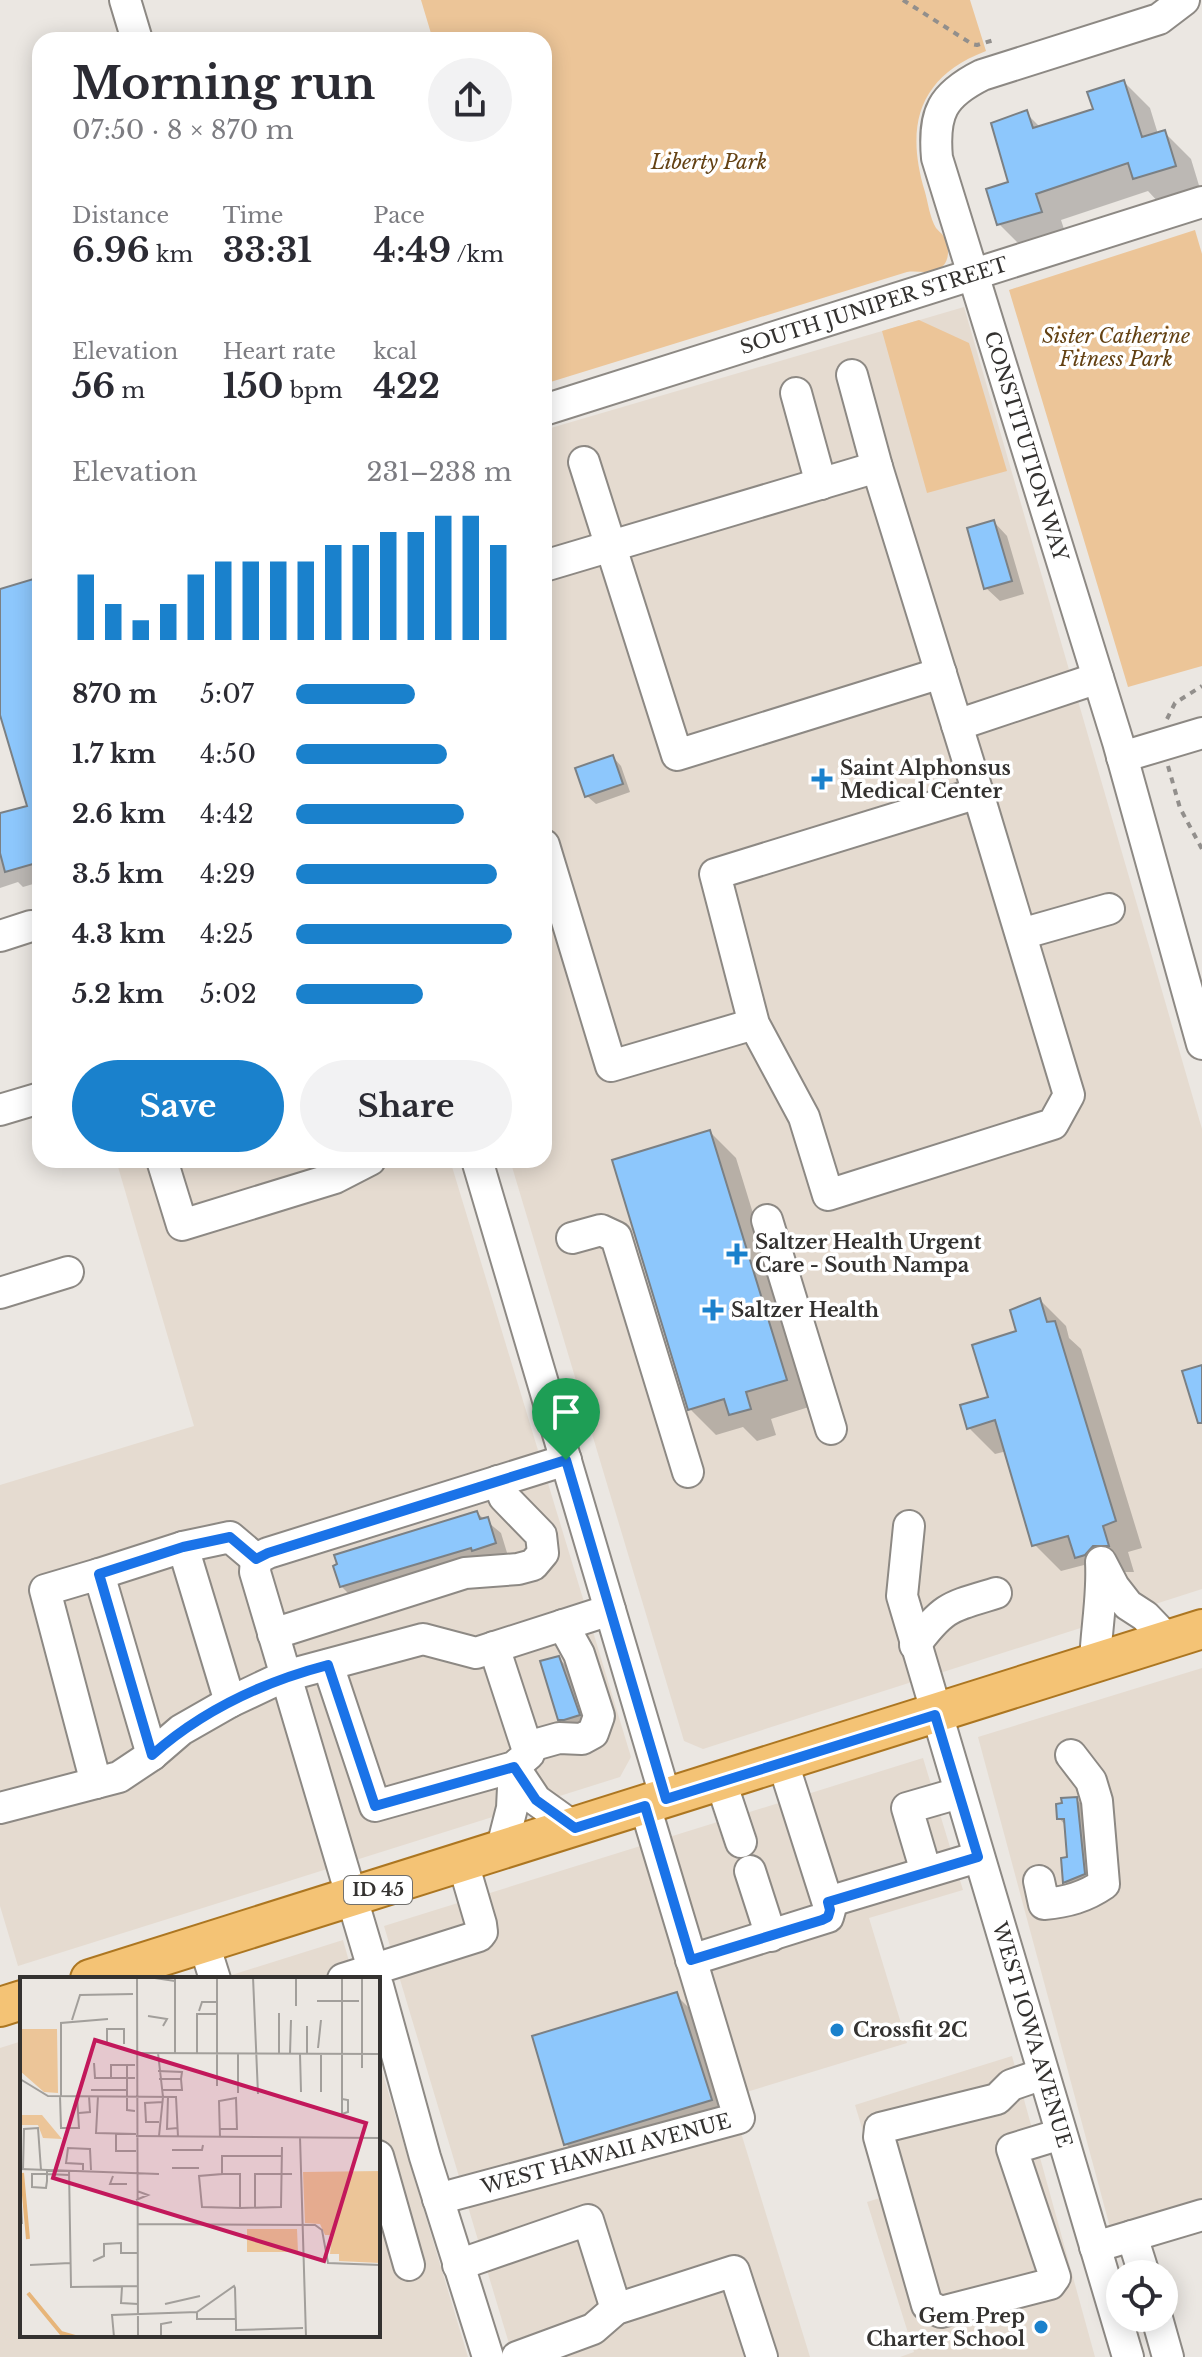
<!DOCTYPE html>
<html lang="en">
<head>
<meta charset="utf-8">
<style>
  body { margin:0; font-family:"Libre Baskerville",serif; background:#f2f2f3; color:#2b2b33; height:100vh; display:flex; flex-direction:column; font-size:30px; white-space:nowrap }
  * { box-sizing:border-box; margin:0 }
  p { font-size:26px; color:#7c7c81 }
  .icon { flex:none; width:44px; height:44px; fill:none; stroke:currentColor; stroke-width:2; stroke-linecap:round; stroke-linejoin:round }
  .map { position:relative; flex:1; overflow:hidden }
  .drawer { position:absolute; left:32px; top:32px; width:520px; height:1136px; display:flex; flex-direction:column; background:#fff; border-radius:24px; box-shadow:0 4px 20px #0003 }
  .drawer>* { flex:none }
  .controls { position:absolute; left:1106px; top:2260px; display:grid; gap:16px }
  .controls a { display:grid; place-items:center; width:72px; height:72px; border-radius:50%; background:#fff; box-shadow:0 4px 20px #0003; font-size:40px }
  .pin { position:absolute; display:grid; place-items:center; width:68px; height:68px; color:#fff; margin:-82px -34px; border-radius:50% 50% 50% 0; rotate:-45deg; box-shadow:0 0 8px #0007 }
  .pin .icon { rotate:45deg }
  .round { display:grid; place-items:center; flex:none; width:84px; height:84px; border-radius:42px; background:#f2f2f3 }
  .headline { display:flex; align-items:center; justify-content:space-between; height:136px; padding:0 40px }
  h1 { font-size:44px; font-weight:700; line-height:60px }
  .figures { display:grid; grid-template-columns:repeat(3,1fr); gap:12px; height:136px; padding:8px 40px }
  .figures div { display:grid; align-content:center }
  .figures b { font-size:34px; font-weight:700 }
  .figures small { font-size:22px; font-weight:400 }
  .figures p { font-size:22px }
  .chart { height:224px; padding:16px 40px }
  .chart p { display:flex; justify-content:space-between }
  .chart svg { width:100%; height:144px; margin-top:8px; stroke:#1a81cc; stroke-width:6 }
  .action { display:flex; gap:16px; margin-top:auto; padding:16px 40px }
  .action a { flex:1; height:92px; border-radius:48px; background:#1a81cc; color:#fff; font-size:32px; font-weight:700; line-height:92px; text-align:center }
  .action a+a { background:#f2f2f3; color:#2b2b33 }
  ul { padding:0 40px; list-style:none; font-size:26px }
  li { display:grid; grid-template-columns:128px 96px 1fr; align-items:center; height:60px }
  li i { height:20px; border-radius:10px; background:#1a81cc }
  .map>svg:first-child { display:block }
  .built { fill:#e5dbd0 }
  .green { fill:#ecc598 }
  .shadow { fill:#0003 }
  .building { fill:#8dc7fc; stroke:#7b8084; stroke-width:2 }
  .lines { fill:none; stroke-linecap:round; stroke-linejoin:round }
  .minor-casing { stroke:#8d8984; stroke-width:34 }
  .major-casing { stroke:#ac7621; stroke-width:42 }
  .path { stroke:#928f8c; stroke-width:4; stroke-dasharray:6 6; stroke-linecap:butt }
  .minor { stroke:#fff; stroke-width:30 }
  .major { stroke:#f4c375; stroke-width:38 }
  .route-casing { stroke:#fff; stroke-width:16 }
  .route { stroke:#1a73e8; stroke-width:10 }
  .poi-dot { fill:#1a81cc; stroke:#fff; stroke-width:3 }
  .labels { text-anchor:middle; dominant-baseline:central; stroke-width:7; stroke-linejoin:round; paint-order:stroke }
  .shield { fill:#fff; stroke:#71706e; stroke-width:2 }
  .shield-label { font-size:18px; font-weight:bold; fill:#343230 }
  .park-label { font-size:20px; font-style:italic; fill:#634113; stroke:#fff }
  .street-label { font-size:20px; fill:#343230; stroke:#fff }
  .poi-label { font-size:20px; font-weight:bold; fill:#343230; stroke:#fff; text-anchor:start }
  .inset-river { fill:none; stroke:#e7b579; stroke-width:4 }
  .inset-road { fill:none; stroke:#a29f9b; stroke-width:2 }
  .view { fill:#c2185b; fill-opacity:0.15; stroke:#c2185b; stroke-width:4 }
  .inset-edge { fill:none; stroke:#343230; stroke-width:4 }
</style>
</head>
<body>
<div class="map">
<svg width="1202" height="2357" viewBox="0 0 1202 2357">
  <rect width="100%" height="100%" fill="#ebe7e2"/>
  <path class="built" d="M964 307 1202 1129V1589L703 1749 684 1741 510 1160H544V430Z
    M116 1160H450L631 1757 620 1777 18 1966 0 1906V1485L194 1426Z
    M1202 1668V2202L1111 2231 978 1737Z
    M923 1758 963 1890 869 1918 907 2043 730 2097 810 2357H513L384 1926Z
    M343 1940 354 1979H219Z
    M22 2041V2335H378V2058L468 2357H0V2048Z
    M1012 2056 1095 2357H900L914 2352 867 2202 883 2197 855 2105Z"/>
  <path class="green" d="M421 0H970L986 51C918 77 905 126 925 192 928 203 930 218 936 228 938 231 942 233 944 237 949 245 950 259 943 266 932 276 919 270 907 272L544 384V40H433Z
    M1195 230 1202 254V666L1128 687 1009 290Z
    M919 320 969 343 1007 471 927 493 882 331Z"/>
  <path class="shadow" d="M1124 82 1150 108 1158 134 1164 132 1191 159 1201 192 1161 205 1148 191 1061 220 1067 238 1026 251 999 224 1026 113 1041 128 1095 110Z
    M994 522 1007 536 1024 594 1000 601 986 588Z
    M40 579V882L23 887 18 882 0 888V815L29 807 0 708V591Z
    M613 757 621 766 630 792 596 804 587 796Z
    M710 1132 736 1158 812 1406 771 1419 776 1435 757 1441 743 1427 716 1435 690 1409Z
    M1040 1300 1066 1326 1069 1338 1081 1349 1142 1548 1128 1552 1134 1572H1120L1103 1584 1084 1565 1061 1571 1034 1544 1007 1451 995 1454 969 1428 991 1398 1018 1333Z
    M477 1513 501 1533 508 1556 355 1600 341 1586Z
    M559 1658 567 1667 587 1724 568 1728 560 1719Z
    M1076 1799 1090 1813 1098 1888 1078 1895 1065 1882 1069 1859 1066 1826 1059 1818Z
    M676 1995 694 2013 728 2118 584 2162 566 2144Z"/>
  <path class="building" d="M1124 80 1142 137 1165 130 1176 166 1133 179 1128 163 1036 194 1042 212 997 225 986 189 1008 182 991 123 1027 110 1033 128 1093 109 1087 92Z
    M994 520 1012 581 984 589 967 528Z
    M40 577V862L5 872 0 853V813L27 806 0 715V589Z
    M613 755 623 784 585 797 575 768Z
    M710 1130 787 1380 746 1392 751 1409 729 1415 724 1399 688 1410 612 1160Z
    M1040 1298 1047 1322 1055 1321 1116 1521 1103 1526 1109 1546H1093L1085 1555 1075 1558 1068 1536 1032 1546 995 1420 967 1429 960 1405 988 1397 972 1345 1016 1331 1010 1310Z
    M1202 1365V1423H1198L1182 1371Z
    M477 1511 480 1519 488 1517 496 1543 472 1551 471 1548 340 1587 333 1566 337 1564 334 1555Z
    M559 1656 580 1715 564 1720H558L540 1661Z
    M1077 1797 1085 1874 1063 1883 1061 1858 1067 1857 1064 1819H1057L1056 1804 1062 1803 1061 1798Z
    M677 1992 712 2100 564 2145 532 2036Z"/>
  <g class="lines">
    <g class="minor-casing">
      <g id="minor">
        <path d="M125 0 137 40"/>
        <path id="s1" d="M1184 0 1159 19 982 75C942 95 933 113 937 158L1118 742 1202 1044"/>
        <path d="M852 375 877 467"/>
        <path d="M796 393 821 484"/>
        <path id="s2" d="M544 410 1202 202"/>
        <path d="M584 462 677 755 941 673"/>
        <path d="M544 566 877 467 978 793"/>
        <path d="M957 725 1098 678"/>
        <path d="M1122 757 1202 733"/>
        <path d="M544 845 611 1066 754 1024 804 1117 828 1195 1053 1124 1069 1095 978 793 715 874 754 1024"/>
        <path d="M1021 934 1109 909"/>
        <path d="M0 936 31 926"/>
        <path d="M0 1110 40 1098"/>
        <path d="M162 1160 182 1225 335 1178 370 1160"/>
        <path d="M477 1160 666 1799"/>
        <path d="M767 1220 831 1429"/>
        <path d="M572 1238 601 1230 616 1237 688 1472"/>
        <path d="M0 1293 68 1272"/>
        <path id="s3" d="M909 1526 902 1596 1128 2357"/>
        <path d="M183 1547 230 1537 256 1559"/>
        <path d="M99 1574 183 1547 230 1702"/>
        <path d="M273 1634 465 1573 518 1569 533 1565 543 1553 541 1535 504 1497 498 1481"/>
        <path d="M915 1645C944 1606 950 1607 996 1593"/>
        <path d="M1095 1664C1096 1629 1103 1597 1101 1562L1114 1587 1128 1605 1145 1616 1168 1640"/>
        <path d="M328 1665 375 1806 514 1767 529 1754 494 1647"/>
        <path d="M527 1747 559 1738 582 1739 593 1733 599 1716 579 1654 563 1625"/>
        <path d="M721 1782 741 1842"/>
        <path d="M96 1783 45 1590 99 1574 152 1755"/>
        <path d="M0 1808 119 1777 152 1755 181 1730 230 1702 285 1676 423 1639 476 1653 610 1610"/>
        <path d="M501 1851 512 1808 514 1767 536 1800 575 1828"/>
        <path d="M750 1871 771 1936"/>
        <path d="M926 1872 907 1808 959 1793"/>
        <path d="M1039 1881 1044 1904C1067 1902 1085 1897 1104 1884L1097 1801 1091 1781 1071 1755"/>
        <path d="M828 1902 978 1857"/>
        <path d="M204 1944 215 1979"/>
        <path d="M691 1960 828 1917 830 1910 783 1763"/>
        <path d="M343 1979 479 1936 482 1932 481 1924 463 1863"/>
        <path d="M376 1979 255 1572 256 1559 268 1553 566 1460"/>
        <path d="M378 1986 425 2157 488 2357"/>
        <path d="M1043 2074 1011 2085 997 2099 880 2128 879 2137 927 2305 941 2312 1050 2284 1055 2277 1012 2149 1061 2134"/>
        <path d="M378 2156 409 2265"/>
        <path id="s4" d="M438 2199 739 2118 645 1806"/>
        <path d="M1132 2236 1144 2274"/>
        <path d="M1095 2247 1202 2215"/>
        <path d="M458 2265 588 2220 616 2309"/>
        <path d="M1157 2318 1168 2357"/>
        <path d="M517 2357 593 2329 616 2309 734 2271 762 2357"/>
      </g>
    </g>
    <g class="major-casing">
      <path id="major" d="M90 1979 1202 1629
        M0 2007 22 2000"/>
    </g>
    <path class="path" d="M903 0 972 44 977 45 994 40
      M1167 719 1175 703 1202 686
      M1168 766 1180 808 1202 849"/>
    <use href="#minor" class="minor"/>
    <use href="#major" class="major"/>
  </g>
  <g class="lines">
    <g class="route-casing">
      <path id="route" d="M566 1460 666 1799 935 1715 978 1857 828 1902 830 1910 828 1917 822 1920 691 1960 645 1806 575 1828 536 1800 514 1767 375 1806 328 1665C263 1682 203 1710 152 1755L99 1574 183 1547 230 1537 256 1559 268 1553Z"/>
    </g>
    <use href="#route" class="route"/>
  </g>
  <g class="poi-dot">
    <path d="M818 767h8v8h8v8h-8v8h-8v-8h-8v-8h8z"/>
    <path d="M733 1242h8v8h8v8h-8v8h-8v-8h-8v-8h8z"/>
    <path d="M709 1298h8v8h8v8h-8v8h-8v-8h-8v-8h8z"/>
    <circle cx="837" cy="2030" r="8"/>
    <circle cx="1041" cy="2327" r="8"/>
  </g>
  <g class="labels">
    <rect class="shield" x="344" y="1876" width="68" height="28" rx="6"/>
    <g class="shield-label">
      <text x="378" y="1890">ID 45</text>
    </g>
    <g class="park-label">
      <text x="709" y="162">Liberty Park</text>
      <text x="1116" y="336">Sister Catherine<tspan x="1116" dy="23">Fitness Park</tspan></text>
    </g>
    <g class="street-label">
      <text stroke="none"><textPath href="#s2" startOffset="346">SOUTH JUNIPER STREET</textPath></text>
      <text stroke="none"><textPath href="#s1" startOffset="622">CONSTITUTION WAY</textPath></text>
      <text stroke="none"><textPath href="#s3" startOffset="528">WEST IOWA AVENUE</textPath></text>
      <text stroke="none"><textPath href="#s4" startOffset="174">WEST HAWAII AVENUE</textPath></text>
    </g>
    <g class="poi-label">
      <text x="840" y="768">Saint Alphonsus<tspan x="840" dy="23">Medical Center</tspan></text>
      <text x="755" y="1242">Saltzer Health Urgent<tspan x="755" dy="23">Care - South Nampa</tspan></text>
      <text x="731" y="1310">Saltzer Health</text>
      <text x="853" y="2030">Crossfit 2C</text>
      <text x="1025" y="2316" text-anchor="end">Gem Prep<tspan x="1025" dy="23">Charter School</tspan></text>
    </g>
  </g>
  <g transform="translate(20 1977)">
    <rect width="360" height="360" fill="#ebe7e2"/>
    <path d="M0 52H37L38 116 24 115 0 94ZM1 138H22L42 162 23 161 18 148H1ZM360 194V286L319 284V277H310L312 258H305L300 247 285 246 283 195ZM227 252H277L278 275H227Z" fill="#ecc598"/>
    <path class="inset-river" d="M2 196 8 262M8 316 41 356 55 360"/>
    <path class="inset-road" d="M117 0 118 360M128 0 155 4M233 0 238 117M322 0V137M297 24H339M276 29V0M179 34 182 25H198M259 36V77M128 39 147 42 143 49M52 43 60 18 113 17M287 49V77M87 66V52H104V67M298 71 301 43M116 76 360 77M138 76 143 120 139 159M218 76V116M155 77V0M177 77V37H197M270 77 271 43M280 77 281 115M74 86 75 101H115M107 88V133L115 134M342 91V0M138 94 162 95 161 102H139M91 101V88H115M0 102 28 119 156 120 158 160M197 109V0M71 113H106M142 113H162L161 102M301 115V77M40 119 41 151H59L57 119M41 119V46L88 42M78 119 76 156 116 157M148 120 147 152 158 151M59 136 70 135 69 119M322 137 328 135V123L322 122M139 145H126L125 126 143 125M200 152H217L216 121 199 124 200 160M96 156V174H116M116 159 360 161M280 160 286 360M152 173H182L183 168M152 191H179M0 192 139 197M3 193 4 152 18 151 21 193M27 193V204L26 211 12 210V197H27L49 198M49 193 51 310 118 309M63 193V187L46 186 48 171 70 172 71 193M202 197H220V231L182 230 179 199 202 197V179H262M93 199 90 207H107M0 208 2 247M116 223 128 218 117 214M220 231 261 230 262 170M235 231V197H272M117 247 295 248 302 253 308 286 360 288M73 284 84 279V267L101 266V276H117M10 288 50 286M102 310 101 326 118 327M145 327 180 319M215 342H177V335L214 309 215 311 216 348V353L283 351M94 360 92 338 177 335M141 360V347L152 345"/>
    <path class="view" d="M75 63 346 146 304 284 33 201Z"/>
    <rect width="360" height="360" class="inset-edge"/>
  </g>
</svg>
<div class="controls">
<a><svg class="icon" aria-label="locate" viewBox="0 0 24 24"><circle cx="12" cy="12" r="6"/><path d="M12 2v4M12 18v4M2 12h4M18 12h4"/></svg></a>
</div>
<div class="pin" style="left:566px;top:1460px;background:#1e9e55"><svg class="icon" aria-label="arrive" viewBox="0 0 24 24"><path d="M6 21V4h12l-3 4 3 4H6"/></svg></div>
<section class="drawer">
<div class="headline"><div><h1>Morning run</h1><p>07:50 · 8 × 870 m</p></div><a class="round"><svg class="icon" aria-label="share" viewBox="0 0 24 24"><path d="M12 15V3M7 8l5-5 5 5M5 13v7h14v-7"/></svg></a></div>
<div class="figures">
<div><p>Distance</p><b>6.96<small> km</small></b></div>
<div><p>Time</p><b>33:31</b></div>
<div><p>Pace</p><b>4:49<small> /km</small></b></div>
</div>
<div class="figures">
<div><p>Elevation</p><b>56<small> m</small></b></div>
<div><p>Heart rate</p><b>150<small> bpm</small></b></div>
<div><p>kcal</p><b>422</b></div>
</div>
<div class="chart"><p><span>Elevation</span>231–238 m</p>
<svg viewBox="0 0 160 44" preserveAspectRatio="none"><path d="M5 44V24M15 44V33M25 44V38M35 44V33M45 44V24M55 44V20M65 44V20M75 44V20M85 44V20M95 44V15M105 44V15M115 44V11M125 44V11M135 44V6M145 44V6M155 44V15"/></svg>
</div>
<ul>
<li><b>870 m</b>5:07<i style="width:55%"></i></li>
<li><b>1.7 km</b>4:50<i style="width:70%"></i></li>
<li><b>2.6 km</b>4:42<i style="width:78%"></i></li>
<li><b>3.5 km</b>4:29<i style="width:93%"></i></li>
<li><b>4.3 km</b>4:25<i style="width:100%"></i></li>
<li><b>5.2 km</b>5:02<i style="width:59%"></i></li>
</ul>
<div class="action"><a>Save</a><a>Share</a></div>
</section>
</div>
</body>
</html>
